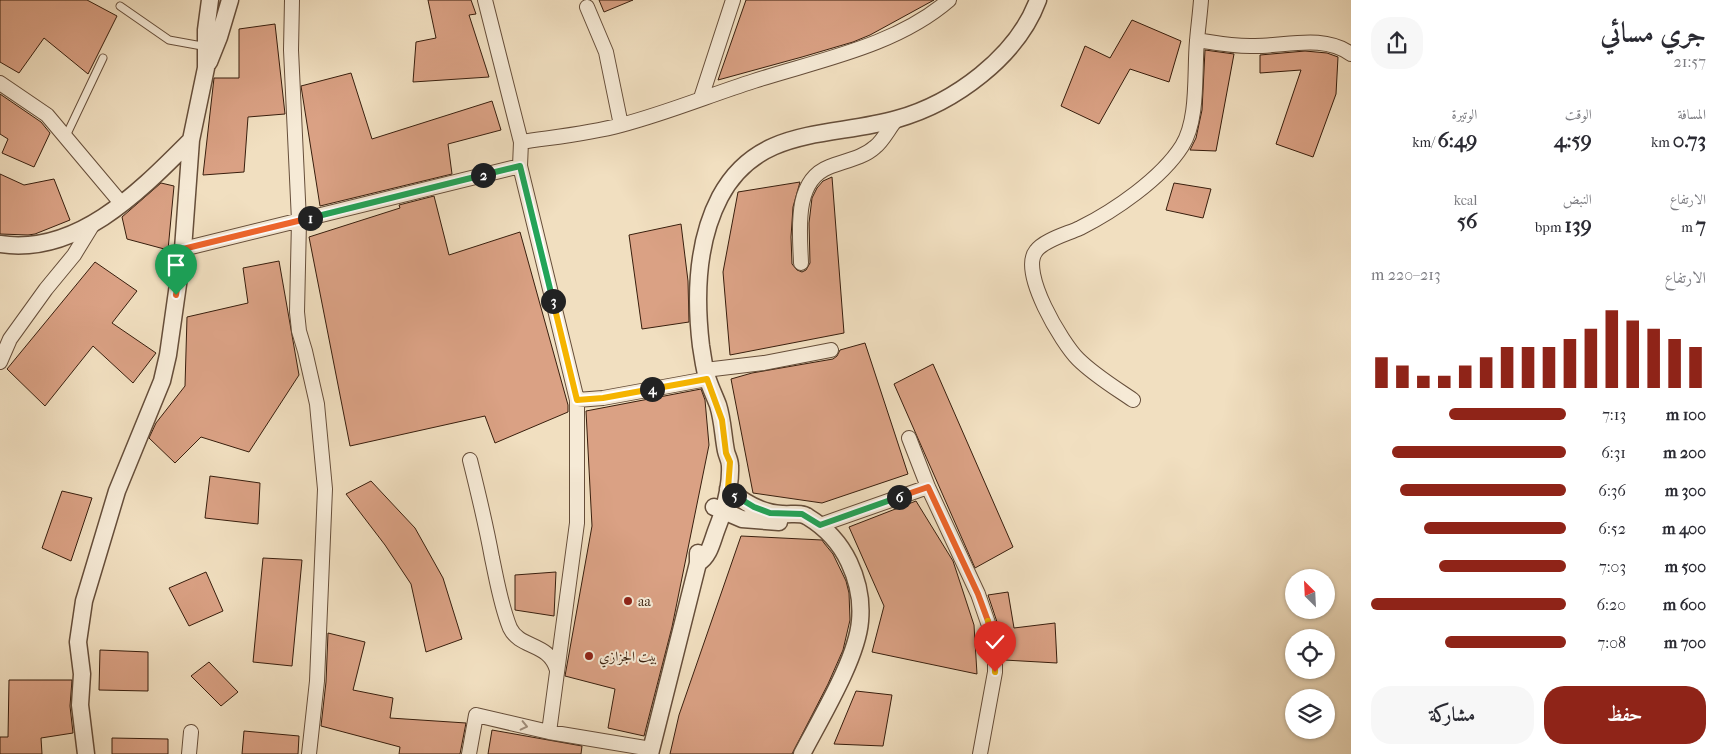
<!DOCTYPE html>
<html lang="ar">
<head>
<meta charset="utf-8">
<style>
  body { margin:0; font-family:"IM FELL French Canon",Amiri,serif; background:#f7f7f7; color:#2b2b33; direction:rtl; height:100vh; display:flex; flex-direction:column; font-size:19px; white-space:nowrap }
  * { box-sizing:border-box; margin:0 }
  p { font-size:16px; color:#7c7c81 }
  .icon { flex:none; width:28px; height:28px; fill:none; stroke:currentColor; stroke-width:2; stroke-linecap:round; stroke-linejoin:round }
  .map { position:relative; flex:1; overflow:hidden; direction:ltr }
  .panel { display:flex; flex-direction:column; background:#fff; width:375px }
  .panel>* { flex:none }
  .needle { width:32px; rotate:336deg }
  .fabs { position:absolute; left:1285px; top:569px; display:grid; gap:10px }
  .fabs a { display:grid; place-items:center; width:50px; height:50px; border-radius:50%; background:#fff; box-shadow:0 1px 4px #0004; font-size:25px }
  .pin { position:absolute; display:grid; place-items:center; width:42px; height:42px; color:#fff; margin:-51px -21px; border-radius:50% 50% 50% 0; rotate:-45deg; box-shadow:0 0 5px #0007 }
  .pin .icon { rotate:45deg }
  .km { position:absolute; width:25px; height:25px; margin:-12px; border-radius:50%; background:#222; color:#fff; font-size:14px; line-height:25px; text-align:center }
  .round { display:grid; place-items:center; flex:none; width:52px; height:52px; border-radius:20px; background:#f7f7f7 }
  .summary { display:flex; align-items:center; justify-content:space-between; height:85px; padding:0 20px }
  h1 { font-size:28px; font-weight:700; line-height:38px }
  .stats { display:grid; grid-template-columns:repeat(3,1fr); gap:8px; height:85px; padding:5px 20px }
  .stats div { display:grid; align-content:center }
  .stats b { font-size:21px; font-weight:700 }
  .stats small { font-size:14px; font-weight:400 }
  .stats p { font-size:14px }
  .chart { height:140px; padding:10px 20px }
  .chart p { display:flex; justify-content:space-between }
  .chart svg { width:100%; height:90px; margin-top:5px; stroke:#8f2418; stroke-width:6 }
  .primary-button { display:flex; gap:10px; margin-top:auto; padding:10px 20px }
  .primary-button a { flex:1; height:58px; border-radius:20px; background:#8f2418; color:#fff; font-size:20px; font-weight:700; line-height:58px; text-align:center }
  .primary-button a+a { background:#f7f7f7; color:#2b2b33 }
  ul { padding:0 20px; list-style:none; font-size:16px }
  li { display:grid; grid-template-columns:80px 60px 1fr; align-items:center; height:38px }
  li i { height:12px; border-radius:6px; background:#8f2418 }
  main { display:flex; flex:1; min-height:0 }
  .map>svg:first-child { display:block }
  .building { fill:#daa184; stroke:#381e0d }
  .lines { fill:none; stroke-linecap:round; stroke-linejoin:round }
  .service-casing { stroke:#664e3a; stroke-width:9 }
  .minor-casing { stroke:#664e3a; stroke-width:16 }
  .tertiary-casing { stroke:#664e3a; stroke-width:19 }
  .service { stroke:#f6ead6; stroke-width:7 }
  .minor { stroke:#f6ead6; stroke-width:14 }
  .tertiary { stroke:#f6ead6; stroke-width:16 }
  .oneway { stroke:#a08e7c }
  .split-1-casing { stroke:#fff; stroke-width:10 }
  .split-2-casing { stroke:#fff; stroke-width:10 }
  .split-3-casing { stroke:#fff; stroke-width:10 }
  .split-4-casing { stroke:#fff; stroke-width:10 }
  .split-5-casing { stroke:#fff; stroke-width:10 }
  .split-6-casing { stroke:#fff; stroke-width:10 }
  .split-7-casing { stroke:#fff; stroke-width:10 }
  .split-8-casing { stroke:#fff; stroke-width:10 }
  .split-1 { stroke:#f0652b; stroke-width:6 }
  .split-2 { stroke:#22a559; stroke-width:6 }
  .split-3 { stroke:#22a559; stroke-width:6 }
  .split-4 { stroke:#f5b400; stroke-width:6 }
  .split-5 { stroke:#f5b400; stroke-width:6 }
  .split-6 { stroke:#22a559; stroke-width:6 }
  .split-7 { stroke:#f0652b; stroke-width:6 }
  .split-8 { stroke:#f5b400; stroke-width:6 }
  .poi-dot { fill:#8f2418; stroke:#f6ead6; stroke-width:2 }
  .labels { text-anchor:middle; dominant-baseline:central; stroke-width:4; stroke-linejoin:round; paint-order:stroke }
  .poi-label { font-size:14px; fill:#381e0d; stroke:#f6ead6; text-anchor:start }
</style>
</head>
<body>
<main>
<section class="panel">
<div class="summary"><div><h1>جري مسائي</h1><p>21:57</p></div><a class="round"><svg class="icon" aria-label="share" viewBox="0 0 24 24"><path d="M12 15V3M7 8l5-5 5 5M5 13v7h14v-7"/></svg></a></div>
<div class="stats">
<div><p>المسافة</p><b>0.73<small> km</small></b></div>
<div><p>الوقت</p><b>4:59</b></div>
<div><p>الوتيرة</p><b>6:49<small> /km</small></b></div>
</div>
<div class="stats">
<div><p>الارتفاع</p><b>7<small> m</small></b></div>
<div><p>النبض</p><b>139<small> bpm</small></b></div>
<div><p>kcal</p><b>56</b></div>
</div>
<div class="chart"><p><span>الارتفاع</span>213–220 m</p>
<svg viewBox="0 0 160 44" preserveAspectRatio="none"><path d="M5 44V29M15 44V33M25 44V38M35 44V38M45 44V33M55 44V29M65 44V24M75 44V24M85 44V24M95 44V20M105 44V15M115 44V6M125 44V11M135 44V15M145 44V20M155 44V24"/></svg>
</div>
<ul>
<li><b>100 m</b>7:13<i style="width:60%"></i></li>
<li><b>200 m</b>6:31<i style="width:89%"></i></li>
<li><b>300 m</b>6:36<i style="width:85%"></i></li>
<li><b>400 m</b>6:52<i style="width:73%"></i></li>
<li><b>500 m</b>7:03<i style="width:65%"></i></li>
<li><b>600 m</b>6:20<i style="width:100%"></i></li>
<li><b>700 m</b>7:08<i style="width:62%"></i></li>
</ul>
<div class="primary-button"><a>حفظ</a><a>مشاركة</a></div>
</section>
<div class="map">
<svg width="1351" height="754" viewBox="0 0 1351 754">
  <rect width="100%" height="100%" fill="#f1dfc0"/>
  <filter id="stains"><feTurbulence type="fractalNoise" baseFrequency=".004" numOctaves="4"/><feColorMatrix values="0 0 0 0 .2 0 0 0 0 .09 0 0 0 0 .02 0 0 0 .5 -.17"/></filter>
  <radialGradient id="worn" r=".72"><stop offset=".6" stop-color="#630" stop-opacity="0"/><stop offset="1" stop-color="#630" stop-opacity=".3"/></radialGradient>
  <path class="building" d="M0 0H87L117 16 88 74 44 38 19 73 0 62Z
    M428 0H471L476 14 469 15 489 77 413 82 416 42 436 38Z
    M599 0H633L604 12Z
    M746 0H934L870 35 853 42 802 57 718 80Z
    M1132 20 1181 41 1169 82 1130 69 1099 124 1061 106 1085 46 1110 58Z
    M275 24 285 114 248 117 244 172 203 175 214 78H239V29Z
    M1205 50 1234 54 1216 151 1190 150 1196 138 1202 110Z
    M1305 51 1327 53 1338 57 1336 94 1313 157 1276 144 1301 70 1260 73V55Z
    M351 73 372 139 492 101 501 130 448 144 452 174 320 206 301 86Z
    M0 94 41 122 50 133 34 167 2 153 8 139 0 134Z
    M0 174 24 185 54 179 70 220 35 234 28 235 0 234Z
    M832 177 844 333 730 355 723 272 738 192 800 182 793 207 791 237 792 264 797 270 802 272 806 270 810 263 809 223 812 198 817 188 823 181Z
    M161 183 174 186 168 250 127 239 122 217Z
    M1174 183 1211 189 1203 218 1166 210Z
    M434 196 449 255 520 232 568 405V412L495 443 485 416 350 446 309 237 400 208 399 205Z
    M681 224 688 281 689 322 642 329 629 235Z
    M279 261 299 375 249 452 201 437 175 463 149 438 156 423 185 386 187 317 248 303 243 268Z
    M95 262 137 291 112 323 156 353 133 383 93 346 45 406 7 369Z
    M865 343 908 474 822 503 753 493 731 379 752 373 833 359 837 356 840 350Z
    M933 364 1013 547 975 568 894 384Z
    M701 389 705 400 709 445 672 627 644 736 608 728 615 689 565 676 592 526 586 411Z
    M210 476 260 483 258 524 205 518Z
    M371 481 415 528 443 578 462 639 426 652 411 584 385 545 346 494Z
    M62 491 92 498 71 561 42 548Z
    M916 501 953 561 974 625 977 674 872 652 884 606 849 527Z
    M741 536 822 540 824 543 833 554 846 581 849 593 850 620 843 650 828 684 792 754H670L679 715Z
    M263 558 302 560 292 666 253 662Z
    M206 572 223 611 189 626 169 588Z
    M556 572 554 616 515 610V575Z
    M1008 592 1014 628 1055 623 1057 663 1004 660 1003 640 988 595Z
    M328 633 365 642 353 690 393 698 390 718 466 723 460 754H399L400 747 321 726 326 682Z
    M100 650 148 652V691L99 690Z
    M209 662 238 692 221 706 191 676Z
    M9 680H72L70 706 73 733 41 738 42 754H0V737H8Z
    M856 691 892 695 883 746 834 744Z
    M492 730 582 746 581 754H488Z
    M244 731 299 736 298 754H242Z
    M112 738 168 739V754H112Z"/>
  <g class="lines">
    <g class="service-casing">
      <path id="service" d="M120 6 169 40 202 46 206 45
        M66 136 103 58"/>
    </g>
    <g class="minor-casing">
      <path id="minor" d="M292 0 291 50 299 221 297 312 299 331 305 351 317 404 325 489 317 681 309 754
        M485 0 521 142 520 166 577 400V523L549 732
        M587 7 606 52 621 125
        M1197 40C1216 43 1236 47 1255 46 1287 46 1323 34 1351 54
        M0 83 47 115 121 203
        M701 98 733 0
        M521 142C554 137 588 134 621 125 667 113 710 95 754 81 819 60 896 46 949 0
        M183 249 520 166
        M801 263C800 232 793 181 829 167 844 161 863 158 875 147 883 141 889 128 896 120
        M0 362 10 339 46 289 74 255 93 224
        M705 370 764 363 831 350
        M577 400 603 398 707 379
        M1133 400C1114 387 1094 375 1078 359 1062 343 1019 272 1036 251 1044 240 1067 234 1080 228 1114 211 1161 179 1182 146 1199 119 1194 72 1197 41 1198 28 1200 14 1201 0
        M909 438 928 487 978 594 995 643V672L980 754
        M470 460C478 492 486 525 492 558 497 581 501 606 510 628 520 649 549 642 557 670
        M820 525 928 487
        M189 754 191 732
        M469 754 476 715 549 732 651 749"/>
    </g>
    <g class="tertiary-casing">
      <path id="tertiary" d="M209 62 219 37 230 0
        M0 244C78 256 141 190 191 140
        M728 489C744 503 761 513 782 514 791 515 801 512 808 517 826 528 840 543 849 562 858 581 862 600 860 621 857 659 820 719 802 754
        M714 507 742 519 779 522
        M698 563C709 557 712 542 716 531 724 511 731 488 730 466 730 460 727 456 726 451 723 436 723 421 718 405 715 397 711 389 708 380 704 370 703 357 701 346 695 296 696 243 720 197 758 125 831 138 897 119 954 103 1017 57 1038 0
        M86 754 80 705 82 674 78 642 84 601 117 491 162 381 168 355 183 249 191 140 206 68V30L210 0
        M650 754 698 563V553"/>
    </g>
    <use href="#service" class="service"/>
    <use href="#minor" class="minor"/>
    <use href="#tertiary" class="tertiary"/>
  </g>
  <defs><path id="oneway-chevron" d="M-2-3.5L2.5 0L-2 3.5" fill="none" stroke-width="1.6" stroke-linecap="round" stroke-linejoin="round" transform="scale(1.25)"/></defs>
  <use class="oneway" href="#oneway-chevron" transform="translate(524 726) rotate(13)"/>
  <g class="lines">
    <g class="split-1-casing">
      <path id="split-1" d="M176 295 183 249 310 218"/>
    </g>
    <g class="split-2-casing">
      <path id="split-2" d="M310 218 483 175"/>
    </g>
    <g class="split-3-casing">
      <path id="split-3" d="M483 175 520 166 553 301"/>
    </g>
    <g class="split-4-casing">
      <path id="split-4" d="M553 301 577 400 603 398 652 389"/>
    </g>
    <g class="split-5-casing">
      <path id="split-5" d="M652 389 707 379 722 420 726 453 730 462 728 489 734 495"/>
    </g>
    <g class="split-6-casing">
      <path id="split-6" d="M734 495 754 507 770 513 802 514 820 525 899 497"/>
    </g>
    <g class="split-7-casing">
      <path id="split-7" d="M899 497 928 487 978 594 988 621"/>
    </g>
    <g class="split-8-casing">
      <path id="split-8" d="M988 621C993 639 996 653 995 672"/>
    </g>
    <use href="#split-1" class="split-1"/>
    <use href="#split-2" class="split-2"/>
    <use href="#split-3" class="split-3"/>
    <use href="#split-4" class="split-4"/>
    <use href="#split-5" class="split-5"/>
    <use href="#split-6" class="split-6"/>
    <use href="#split-7" class="split-7"/>
    <use href="#split-8" class="split-8"/>
  </g>
  <g class="poi-dot">
    <circle cx="628" cy="601" r="5"/>
    <circle cx="589" cy="656" r="5"/>
  </g>
  <g class="labels">
    <g class="poi-label">
      <text x="638" y="601">aa</text>
      <text x="599" y="656">بيت الجزازي</text>
    </g>
  </g>
  <rect width="100%" height="100%" filter="url(#stains)"/>
  <rect width="100%" height="100%" fill="url(#worn)"/>
</svg>
<div class="fabs">
<a><svg class="needle" viewBox="-14 -14 28 28"><path d="M0-13l5 13h-10z" fill="#e53935"/><path d="M0 13l5-13h-10z" fill="#7c7c81"/></svg></a>
<a><svg class="icon" aria-label="locate" viewBox="0 0 24 24"><circle cx="12" cy="12" r="6"/><path d="M12 2v4M12 18v4M2 12h4M18 12h4"/></svg></a>
<a><svg class="icon" aria-label="layers" viewBox="0 0 24 24"><path d="M12 4l9 5-9 5-9-5zM3 14l9 5 9-5"/></svg></a>
</div>
<div class="pin" style="left:176px;top:295px;background:#1e9e55"><svg class="icon" aria-label="arrive" viewBox="0 0 24 24"><path d="M6 21V4h12l-3 4 3 4H6"/></svg></div>
<div class="pin" style="left:995px;top:672px;background:#d93025"><svg class="icon" aria-label="check" viewBox="0 0 24 24"><path d="M5 12l5 5 9-10"/></svg></div>
<b class="km" style="left:310px;top:218px">1</b>
<b class="km" style="left:483px;top:175px">2</b>
<b class="km" style="left:553px;top:301px">3</b>
<b class="km" style="left:652px;top:389px">4</b>
<b class="km" style="left:734px;top:495px">5</b>
<b class="km" style="left:899px;top:497px">6</b>
</div>
</main>
</body>
</html>
